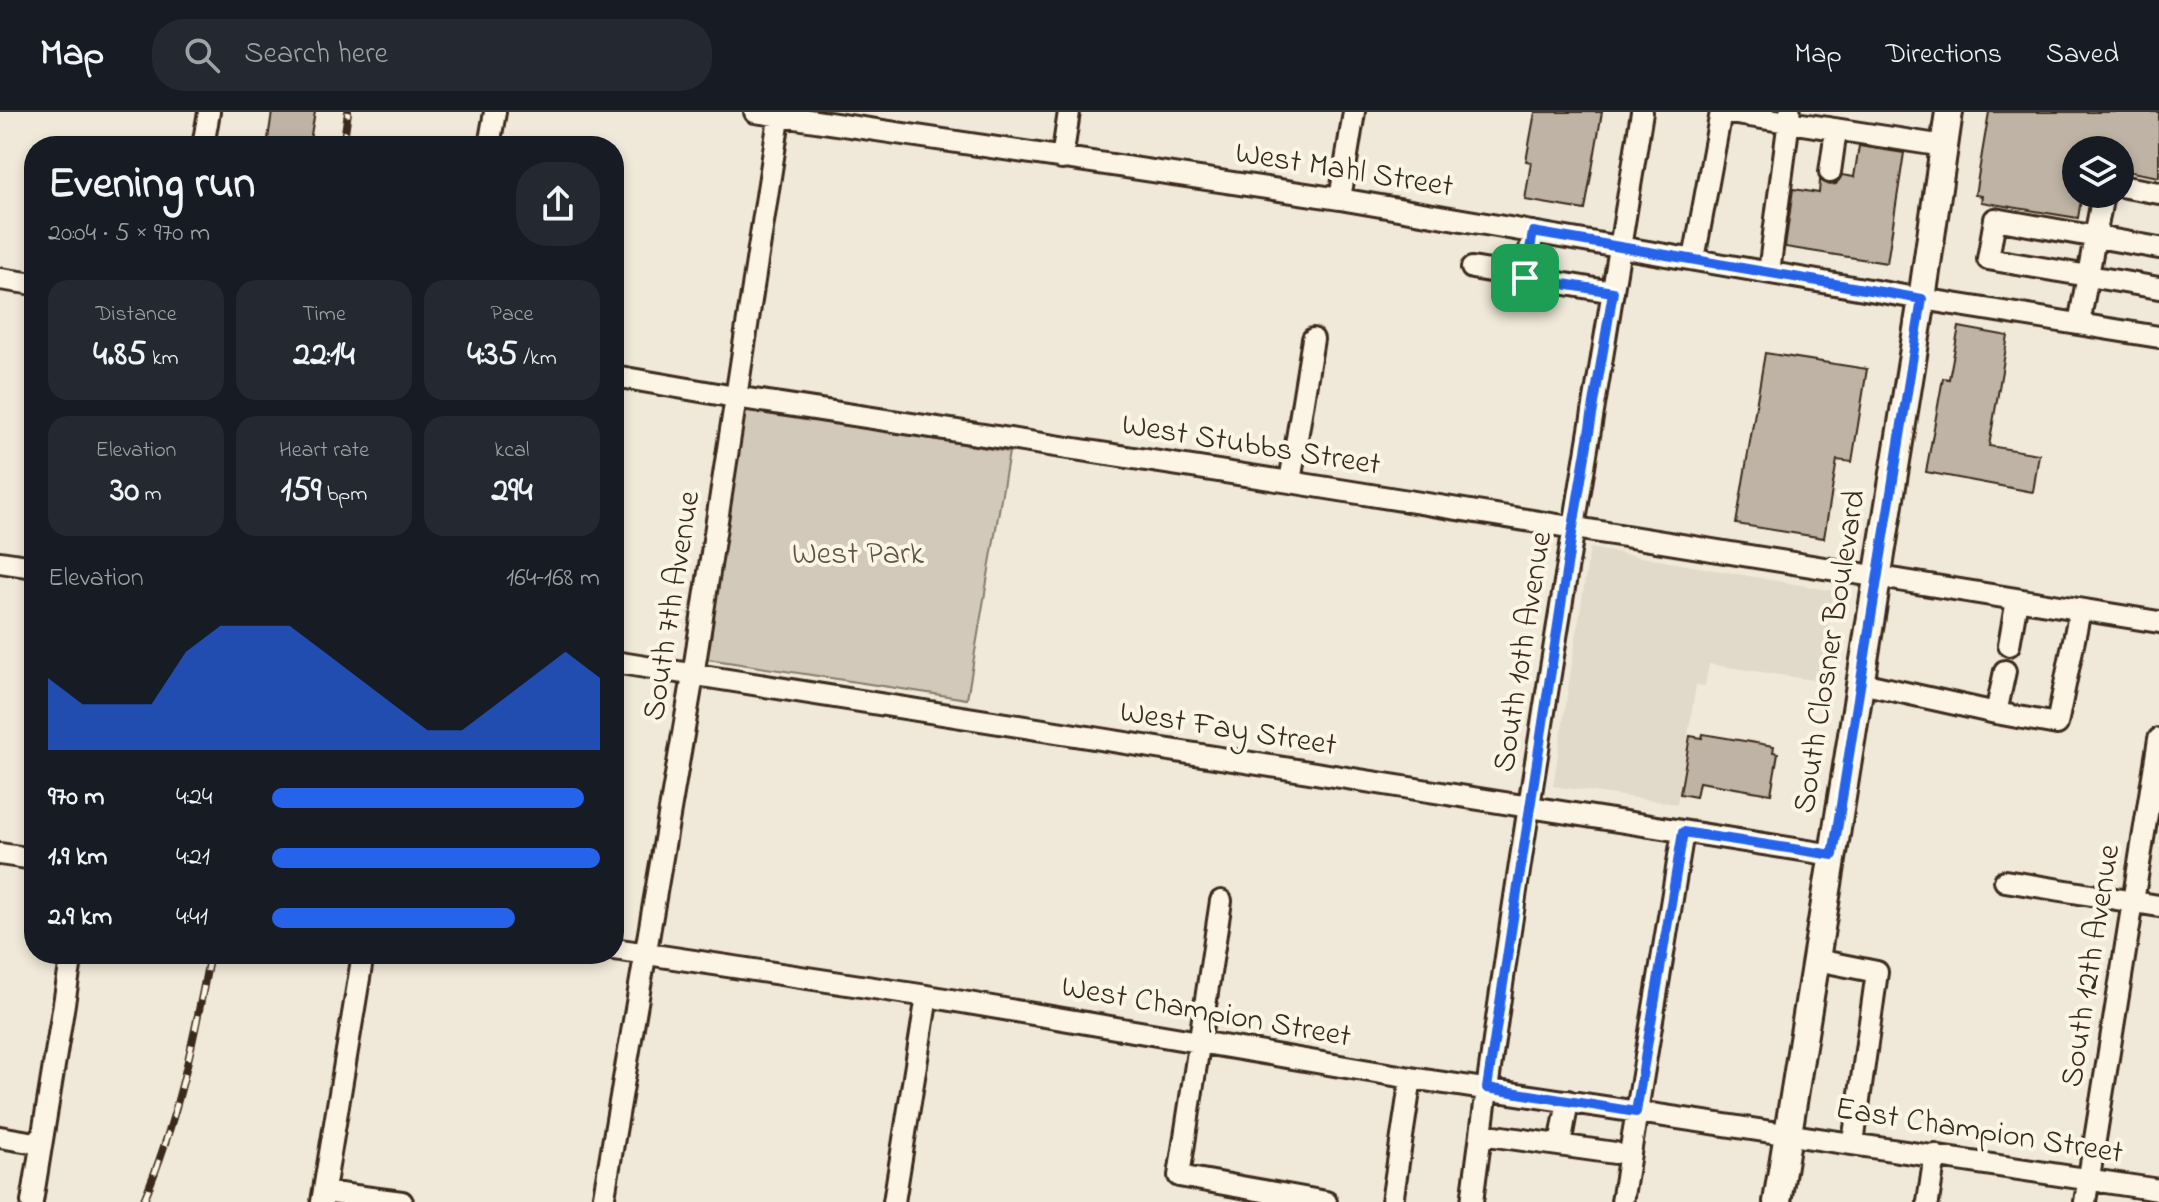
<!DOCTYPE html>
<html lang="en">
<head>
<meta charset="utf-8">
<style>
  body { margin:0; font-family:"Indie Flower",sans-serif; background:#242831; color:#f1f3f6; height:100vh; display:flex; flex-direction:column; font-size:30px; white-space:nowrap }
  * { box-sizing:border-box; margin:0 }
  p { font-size:26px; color:#9ea1a6 }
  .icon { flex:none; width:44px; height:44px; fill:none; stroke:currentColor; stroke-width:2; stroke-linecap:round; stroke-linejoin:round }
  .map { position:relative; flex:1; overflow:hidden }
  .panel { position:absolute; left:24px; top:24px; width:600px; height:828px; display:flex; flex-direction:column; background:#171b24; border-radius:32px; box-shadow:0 4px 12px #0003 }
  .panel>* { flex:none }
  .fabs { position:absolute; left:2062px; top:24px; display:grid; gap:16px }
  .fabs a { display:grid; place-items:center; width:72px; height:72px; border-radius:50%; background:#171b24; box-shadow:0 4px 12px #0003; font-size:40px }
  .pin { position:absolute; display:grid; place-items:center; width:68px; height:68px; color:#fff; margin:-34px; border-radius:16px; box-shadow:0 4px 12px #0006 }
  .round { display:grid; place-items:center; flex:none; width:84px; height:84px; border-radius:32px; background:#242831 }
  .overview { display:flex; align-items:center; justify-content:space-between; height:136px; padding:0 24px }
  h1 { font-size:44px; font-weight:800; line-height:60px }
  .figures { display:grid; grid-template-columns:repeat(3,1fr); gap:12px; height:136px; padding:8px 24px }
  .figures div { display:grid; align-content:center; border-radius:20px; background:#242831; text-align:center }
  .figures b { font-size:34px; font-weight:800 }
  .figures small { font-size:22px; font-weight:400 }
  .figures p { font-size:22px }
  .chart { height:224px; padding:16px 24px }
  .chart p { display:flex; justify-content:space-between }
  .chart svg { width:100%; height:144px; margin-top:8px; fill:#2563eb; opacity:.7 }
  ul { padding:0 24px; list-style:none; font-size:26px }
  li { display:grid; grid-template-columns:128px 96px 1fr; align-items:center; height:60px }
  li i { height:20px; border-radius:10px; background:#2563eb }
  header { display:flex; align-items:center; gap:48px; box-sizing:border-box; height:112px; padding:0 40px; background:#171b24; border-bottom:2px solid #363941 }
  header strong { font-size:38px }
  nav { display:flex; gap:44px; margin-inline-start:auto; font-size:28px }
  .search { width:560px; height:72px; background:#242831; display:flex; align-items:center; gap:20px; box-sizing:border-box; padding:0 28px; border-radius:32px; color:#9ea1a6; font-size:30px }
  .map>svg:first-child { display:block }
  .built { fill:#e1d9c9 }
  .green { fill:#d2c9ba; stroke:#867a6c; stroke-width:2 }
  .building { fill:#beb3a4; stroke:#3b2a1e; stroke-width:2 }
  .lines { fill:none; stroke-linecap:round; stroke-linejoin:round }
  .minor-casing { stroke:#3b2a1e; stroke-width:26 }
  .major-casing { stroke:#3b2a1e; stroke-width:32 }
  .minor { stroke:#fcf5e5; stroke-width:20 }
  .major { stroke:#fcf5e5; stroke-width:26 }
  .rail-casing { stroke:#3b2a1e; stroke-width:8 }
  .rail { stroke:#fcf5e5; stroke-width:5; stroke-dasharray:15; stroke-linecap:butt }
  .route-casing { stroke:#fff; stroke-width:16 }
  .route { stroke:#2563eb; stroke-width:10 }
  .labels { text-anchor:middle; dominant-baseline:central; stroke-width:8; stroke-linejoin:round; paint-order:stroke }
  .street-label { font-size:32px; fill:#3b2a1e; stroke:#fcf5e5 }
  .park-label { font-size:32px; fill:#615245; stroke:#fcf5e5 }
</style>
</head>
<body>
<header>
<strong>Map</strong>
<div class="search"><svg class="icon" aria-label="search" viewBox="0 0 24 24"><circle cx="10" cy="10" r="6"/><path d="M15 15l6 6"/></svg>Search here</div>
<nav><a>Map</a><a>Directions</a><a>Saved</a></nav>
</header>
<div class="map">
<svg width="2159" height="1090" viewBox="0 0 2159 1090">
  <rect width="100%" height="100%" fill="#f0e9d9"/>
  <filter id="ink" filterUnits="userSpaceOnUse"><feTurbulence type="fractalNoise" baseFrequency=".0125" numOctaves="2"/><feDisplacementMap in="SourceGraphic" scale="16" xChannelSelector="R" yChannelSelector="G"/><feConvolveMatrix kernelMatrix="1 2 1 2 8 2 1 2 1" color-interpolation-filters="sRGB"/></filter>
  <g filter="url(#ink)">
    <path class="built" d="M1590 436 1834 479 1819 569 1709 552 1705 574 1696 573 1677 692 1553 674Z"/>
    <path class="green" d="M753 296 1009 340 967 587 708 547 706 544 743 299Z"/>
    <path class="building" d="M272 0H315L309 34H267Z
      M1535 0H1602L1585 98 1525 88 1531 50 1526 49Z
      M1989 0H2159V65L2120 58V38H2076V82H2082L2078 106 1981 90 1982 84 1975 83Z
      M1859 34 1904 41 1887 151 1785 135 1793 77 1819 81 1820 68 1829 73 1836 72 1842 63 1854 65Z
      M1959 215 2008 224 1989 334 2039 342 2033 380 1926 360 1943 266 1949 267Z
      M1765 241 1867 257 1852 350 1837 348 1824 426 1736 412Z
      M1703 622 1774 634 1773 640 1778 641 1771 682 1699 670 1696 685 1680 682 1690 624 1702 626Z"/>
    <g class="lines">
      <g class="minor-casing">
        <path id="minor" d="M755 0 1340 87 1922 187 2159 225
          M1724 0 1944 34
          M203 34 209 0
          M489 34 495 0
          M1062 47 1069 0
          M1830 60 1836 18
          M2120 74 2159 81
          M1340 87 1354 0
          M2159 136 1995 107 1988 147 2159 176
          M1694 147 1721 0
          M1472 156 1613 180
          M1769 160 1790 0
          M1525 166 1533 120
          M0 167 34 172
          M2079 212 2103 82
          M614 264 735 285 1290 370 2159 510
          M1290 370 1313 227
          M0 450 34 455
          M2009 533 2017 488
          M614 550 1833 743
          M1861 571 1996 601 2057 612 2080 498
          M1996 601 2005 559
          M0 742 34 747
          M2005 769 2159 794
          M1221 789 1179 1064 1326 1090
          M614 837 927 884 1411 966 2159 1078
          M1817 848 1877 860 1853 1031
          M1481 1022 1615 1041
          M0 1025 41 1032
          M1560 1033 1568 989
          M324 1080 402 1090
          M32 1090 72 842
          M322 1090 363 842
          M603 1090 693 564 780 0
          M894 1090 927 884
          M1392 1090 1411 966
          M1472 1090C1519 725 1584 363 1642 0
          M1622 1090 1683 720
          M1928 1090 1935 1043
          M2085 1090 2159 627"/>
      </g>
      <g class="major-casing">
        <path id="major" d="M1777 1090 1922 187 1949 0"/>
      </g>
      <use href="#minor" class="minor"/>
      <use href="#major" class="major"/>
      <g class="rail-casing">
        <path id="rail" d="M343 34 348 0
          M143 1090C177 1011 194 927 210 842"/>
      </g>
      <use href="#rail" class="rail"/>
    </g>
  </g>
  <g class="lines" filter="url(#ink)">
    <g class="route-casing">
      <path id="route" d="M1533 120 1922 187 1833 743 1683 720 1636 1000 1487 976 1573 415 1613 180 1525 166Z"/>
    </g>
    <use href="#route" class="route"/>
  </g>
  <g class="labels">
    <g class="street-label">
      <text transform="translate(1344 59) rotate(9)">West Mahl Street</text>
      <text transform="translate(1251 334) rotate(9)">West Stubbs Street</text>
      <text transform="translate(673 494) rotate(-81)">South 7th Avenue</text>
      <text transform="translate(1524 540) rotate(-81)">South 10th Avenue</text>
      <text transform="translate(1831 540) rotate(-81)">South Closner Boulevard</text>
      <text transform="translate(1228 618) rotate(9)">West Fay Street</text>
      <text transform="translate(2092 854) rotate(-81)">South 12th Avenue</text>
      <text transform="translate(1206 901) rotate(10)">West Champion Street</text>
      <text transform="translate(1979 1020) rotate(9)">East Champion Street</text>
    </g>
    <g class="park-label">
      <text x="858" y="443">West Park</text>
    </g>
  </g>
</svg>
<div class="fabs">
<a><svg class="icon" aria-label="layers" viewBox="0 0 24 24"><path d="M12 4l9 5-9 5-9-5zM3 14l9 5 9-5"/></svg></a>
</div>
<div class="pin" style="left:1525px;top:166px;background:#1e9e55"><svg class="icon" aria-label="arrive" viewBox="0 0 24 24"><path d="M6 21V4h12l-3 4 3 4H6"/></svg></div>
<section class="panel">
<div class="overview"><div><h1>Evening run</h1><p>20:04 · 5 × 970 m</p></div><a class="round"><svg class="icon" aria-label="share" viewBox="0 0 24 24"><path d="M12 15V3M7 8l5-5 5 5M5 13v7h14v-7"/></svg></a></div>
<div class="figures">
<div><p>Distance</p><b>4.85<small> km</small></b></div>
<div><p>Time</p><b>22:14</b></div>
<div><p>Pace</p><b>4:35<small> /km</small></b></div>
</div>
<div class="figures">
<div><p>Elevation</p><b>30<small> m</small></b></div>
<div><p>Heart rate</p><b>159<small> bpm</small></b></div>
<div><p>kcal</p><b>294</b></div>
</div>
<div class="chart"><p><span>Elevation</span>164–168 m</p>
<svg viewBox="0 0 160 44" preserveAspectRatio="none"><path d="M0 44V22L10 30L20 30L30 30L40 14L50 6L60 6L70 6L80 14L90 22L100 30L110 38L120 38L130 30L140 22L150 14L160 22V44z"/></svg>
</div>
<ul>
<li><b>970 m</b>4:24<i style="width:95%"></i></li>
<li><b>1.9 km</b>4:21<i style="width:100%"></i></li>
<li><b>2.9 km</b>4:41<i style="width:74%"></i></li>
</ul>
</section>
</div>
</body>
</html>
